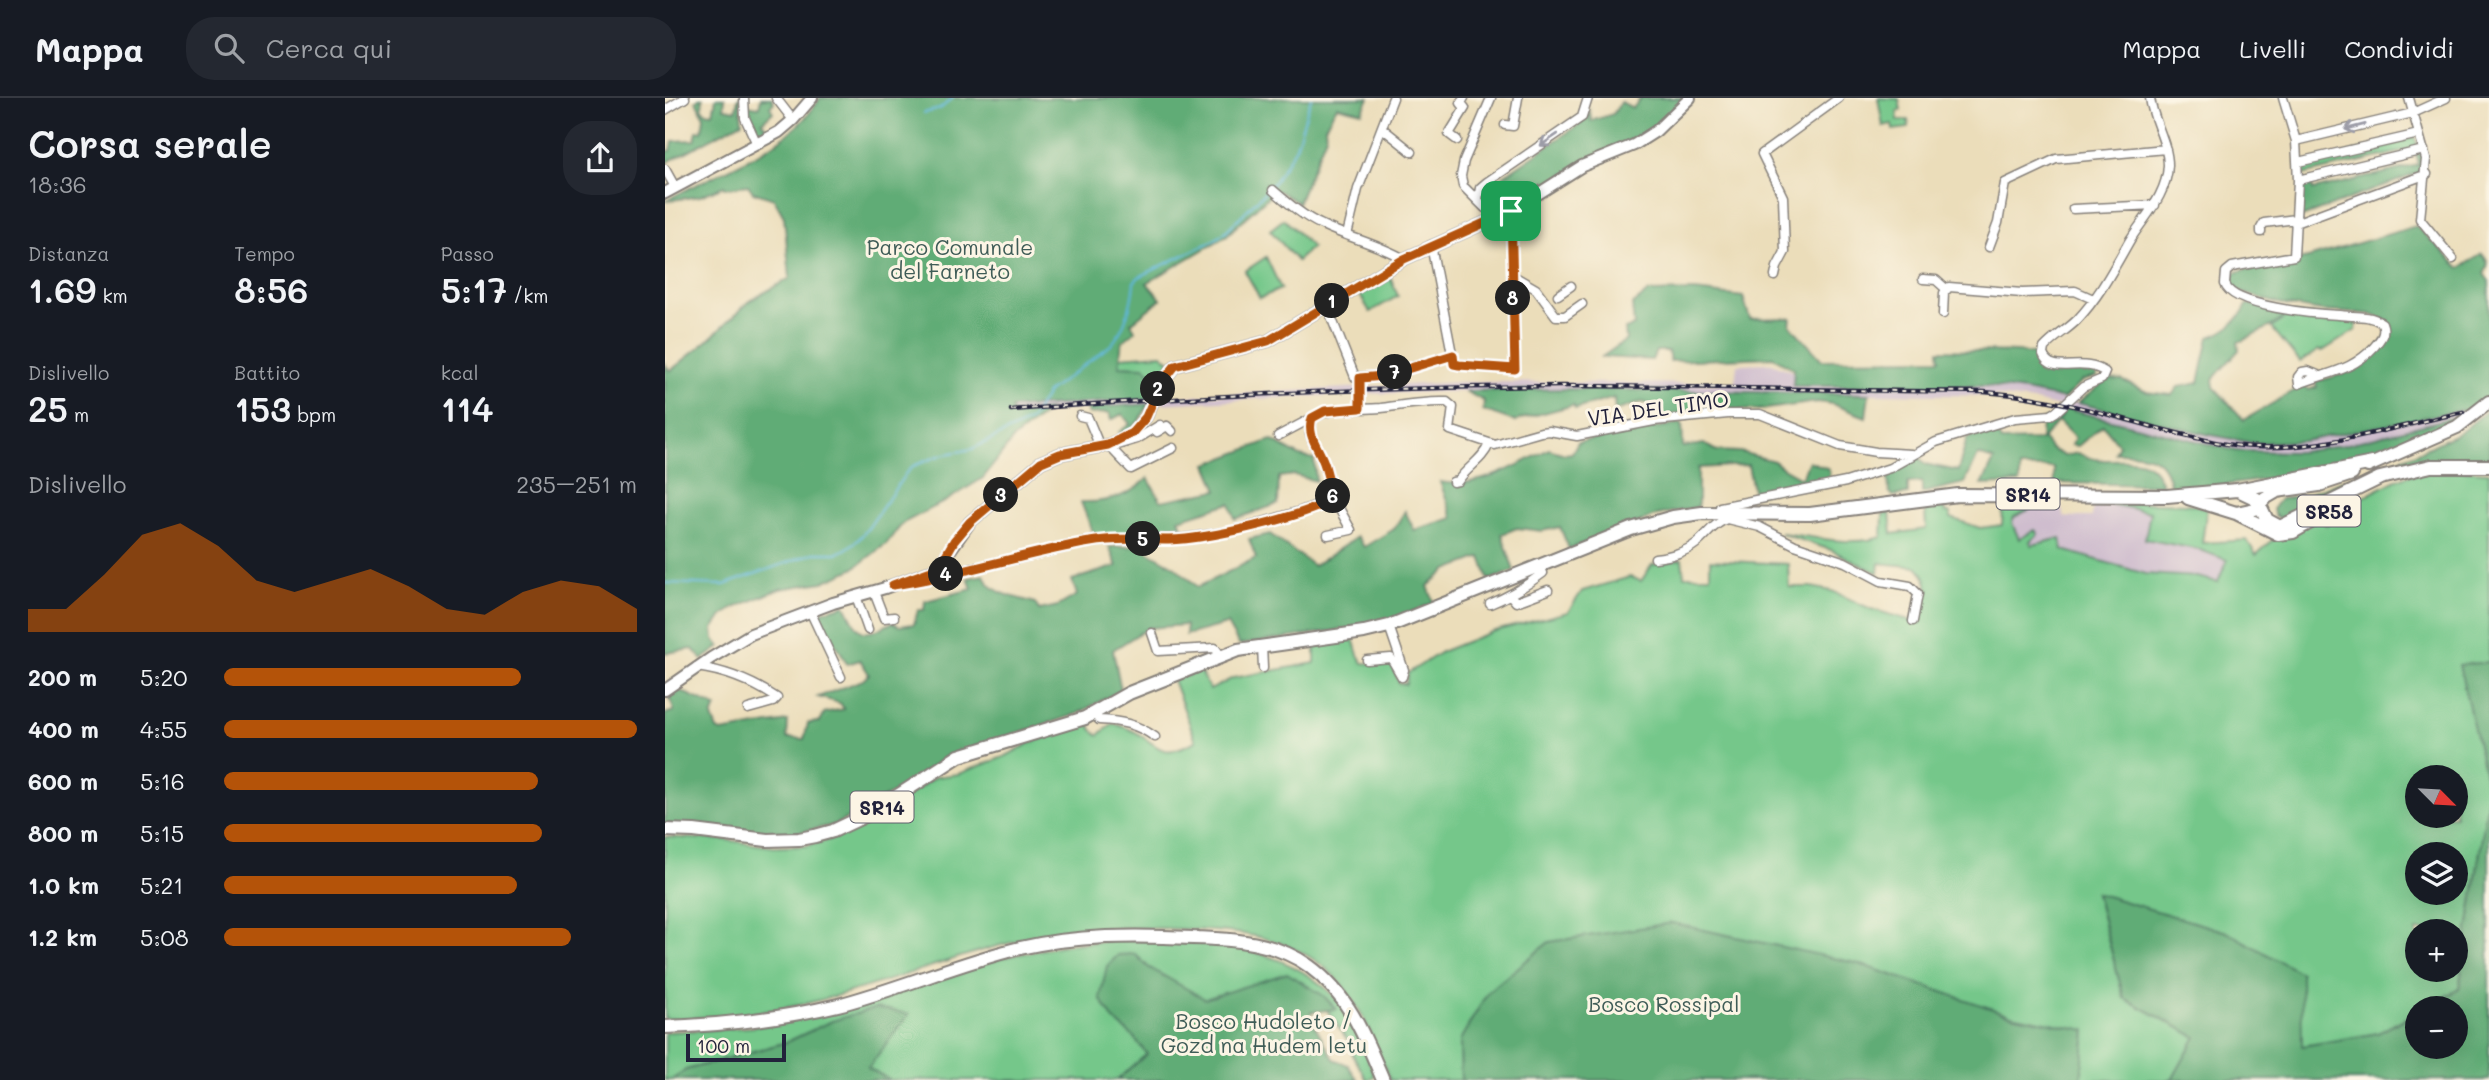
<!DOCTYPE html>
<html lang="it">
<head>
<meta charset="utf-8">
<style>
  body { margin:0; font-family:Mali,sans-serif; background:#242831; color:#f1f3f6; height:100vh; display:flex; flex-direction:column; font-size:26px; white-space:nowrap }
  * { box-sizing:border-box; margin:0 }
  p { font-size:23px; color:#9ea1a6 }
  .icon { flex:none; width:38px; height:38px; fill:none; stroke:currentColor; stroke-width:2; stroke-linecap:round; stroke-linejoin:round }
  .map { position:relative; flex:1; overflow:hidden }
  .details { display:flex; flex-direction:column; background:#171b24; width:665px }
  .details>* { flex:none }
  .needle { width:46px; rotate:114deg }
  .tools { position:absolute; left:1740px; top:667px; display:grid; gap:14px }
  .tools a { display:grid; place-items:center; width:63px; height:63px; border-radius:50%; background:#171b24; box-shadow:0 7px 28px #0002; font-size:35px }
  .scale { position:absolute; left:21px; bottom:18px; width:100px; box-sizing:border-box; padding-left:7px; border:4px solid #22223b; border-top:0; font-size:19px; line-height:24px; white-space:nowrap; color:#22223b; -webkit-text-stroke:5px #fcf5e5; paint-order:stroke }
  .pin { position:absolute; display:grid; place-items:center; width:60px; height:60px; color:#fff; margin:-30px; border-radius:14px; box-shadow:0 4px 10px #0006 }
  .km { position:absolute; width:35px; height:35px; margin:-18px; border-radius:50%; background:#222; color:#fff; font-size:19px; line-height:35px; text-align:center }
  .round { display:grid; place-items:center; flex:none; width:74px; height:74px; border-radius:28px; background:#242831 }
  .headline { display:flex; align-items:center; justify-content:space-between; height:119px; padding:0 28px }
  h1 { font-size:38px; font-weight:600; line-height:52px }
  .metrics { display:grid; grid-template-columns:repeat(3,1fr); gap:10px; height:119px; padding:7px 28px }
  .metrics div { display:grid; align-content:center }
  .metrics b { font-size:35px; font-weight:600 }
  .metrics small { font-size:19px; font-weight:400 }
  .metrics p { font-size:19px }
  .chart { height:196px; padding:14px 28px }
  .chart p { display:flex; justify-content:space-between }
  .chart svg { width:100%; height:126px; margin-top:7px; fill:#b45309; opacity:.7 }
  ul { padding:0 28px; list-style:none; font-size:23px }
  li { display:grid; grid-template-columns:112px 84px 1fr; align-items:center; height:52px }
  li i { height:18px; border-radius:9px; background:#b45309 }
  header { display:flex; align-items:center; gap:42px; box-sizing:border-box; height:98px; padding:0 35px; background:#171b24; border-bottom:2px solid #363941 }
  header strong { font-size:33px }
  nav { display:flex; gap:38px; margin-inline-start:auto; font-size:24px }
  .search { width:490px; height:63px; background:#242831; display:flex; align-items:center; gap:18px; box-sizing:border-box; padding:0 24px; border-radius:28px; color:#9ea1a6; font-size:26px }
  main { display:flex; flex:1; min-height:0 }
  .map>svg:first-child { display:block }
  .industrial { fill:#cfbdce }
  .green { fill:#75c78a; stroke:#4c7462; stroke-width:2; fill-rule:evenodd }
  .forest { fill:#60ac76; stroke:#416758; stroke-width:2 }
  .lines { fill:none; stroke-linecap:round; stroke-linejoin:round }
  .stream { stroke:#61b8de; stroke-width:2 }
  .street-casing { stroke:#86807a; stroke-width:11 }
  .secondary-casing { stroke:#86807a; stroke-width:14 }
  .primary-casing { stroke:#86807a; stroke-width:16 }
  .street { stroke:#fff; stroke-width:8 }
  .secondary { stroke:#fff; stroke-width:10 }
  .primary { stroke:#fff; stroke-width:12 }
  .rail-casing { stroke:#22223b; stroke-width:4.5 }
  .rail { stroke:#fcf5e5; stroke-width:2; stroke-dasharray:5; stroke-linecap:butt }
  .street-bridge-casing { stroke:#86807a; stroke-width:11; stroke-linecap:butt }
  .street-bridge { stroke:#fff; stroke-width:8 }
  .oneway { stroke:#9c9ca7 }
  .route-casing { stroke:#fff; stroke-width:14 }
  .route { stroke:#b45309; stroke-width:9 }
  .labels { text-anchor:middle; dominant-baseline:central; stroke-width:6; stroke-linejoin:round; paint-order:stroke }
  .shield { fill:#fcf5e5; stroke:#63616e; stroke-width:2 }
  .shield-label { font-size:19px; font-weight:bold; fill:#22223b }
  .park-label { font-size:21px; fill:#3f5c57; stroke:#fcf5e5 }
  .street-label { font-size:21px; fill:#22223b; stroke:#fcf5e5 }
</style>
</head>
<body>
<header>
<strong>Mappa</strong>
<div class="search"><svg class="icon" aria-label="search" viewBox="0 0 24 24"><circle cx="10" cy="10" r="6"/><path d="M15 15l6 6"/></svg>Cerca qui</div>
<nav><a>Mappa</a><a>Livelli</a><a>Condividi</a></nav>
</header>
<main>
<section class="details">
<div class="headline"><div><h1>Corsa serale</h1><p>18:36</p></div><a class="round"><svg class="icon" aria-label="share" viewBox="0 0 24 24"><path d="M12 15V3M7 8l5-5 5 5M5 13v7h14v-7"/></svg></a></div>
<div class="metrics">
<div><p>Distanza</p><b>1.69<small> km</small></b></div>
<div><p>Tempo</p><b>8:56</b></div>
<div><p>Passo</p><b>5:17<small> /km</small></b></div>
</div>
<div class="metrics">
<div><p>Dislivello</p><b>25<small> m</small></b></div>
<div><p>Battito</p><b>153<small> bpm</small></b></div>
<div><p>kcal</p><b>114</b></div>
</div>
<div class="chart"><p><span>Dislivello</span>235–251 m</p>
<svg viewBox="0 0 160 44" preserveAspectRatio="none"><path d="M0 44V36L10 36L20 24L30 10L40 6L50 14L60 26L70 30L80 26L90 22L100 28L110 36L120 38L130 30L140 26L150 28L160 36V44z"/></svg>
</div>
<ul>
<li><b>200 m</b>5:20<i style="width:72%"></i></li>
<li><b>400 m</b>4:55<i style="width:100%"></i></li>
<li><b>600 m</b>5:16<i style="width:76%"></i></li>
<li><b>800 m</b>5:15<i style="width:77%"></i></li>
<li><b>1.0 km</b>5:21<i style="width:71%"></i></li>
<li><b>1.2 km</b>5:08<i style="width:84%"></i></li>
</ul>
</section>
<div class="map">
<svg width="1824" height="982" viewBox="0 0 1824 982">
  <rect width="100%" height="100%" fill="#fcf5e5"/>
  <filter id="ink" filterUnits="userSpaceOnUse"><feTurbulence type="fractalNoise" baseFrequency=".0143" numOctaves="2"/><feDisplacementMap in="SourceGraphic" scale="14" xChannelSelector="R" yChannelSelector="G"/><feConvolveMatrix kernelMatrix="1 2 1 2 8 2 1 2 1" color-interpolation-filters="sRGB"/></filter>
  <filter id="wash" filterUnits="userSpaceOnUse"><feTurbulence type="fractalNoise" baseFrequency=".00686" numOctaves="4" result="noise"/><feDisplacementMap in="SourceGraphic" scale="28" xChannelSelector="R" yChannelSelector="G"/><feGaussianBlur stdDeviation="1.57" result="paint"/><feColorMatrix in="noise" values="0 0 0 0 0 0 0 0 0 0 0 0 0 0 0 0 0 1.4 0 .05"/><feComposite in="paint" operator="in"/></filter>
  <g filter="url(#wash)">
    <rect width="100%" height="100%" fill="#ebddba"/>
    <path class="industrial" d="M1107 265 1129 274 1128 288H1322L1360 293 1541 336 1589 345 1687 334 1797 312 1798 317 1675 348 1634 354 1572 353 1374 304 1331 298 903 291 690 296 493 306 494 300 796 284 1070 286 1072 266Z
      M485 301 484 306 346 315V310Z
      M1429 403 1485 414 1480 441 1535 452 1562 463 1553 484 1532 479 1482 476 1397 452 1396 441 1367 447 1365 444 1370 432 1354 441 1347 425 1349 419 1375 406 1395 407 1400 419H1427Z"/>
    <path class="green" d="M1213 0 1234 1 1236 12 1232 13 1233 22H1243L1244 30 1228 32 1227 26 1218 28Z
      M1750 39 1753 50 1637 77V67Z
      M619 121 647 149 632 163 605 132Z
      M601 159 616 191 595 200 580 173Z
      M725 179 733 198 705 214 695 197Z
      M1625 215 1691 221V232L1656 254 1654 252 1635 264 1607 230Z
      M497 256 506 264 492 284 454 268 455 259Z
      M1780 371 1824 374V564L1795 568 1824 694 1794 891 1759 910H1752V914L1713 935 1637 949 1431 796 1459 900 1531 939 1507 982H1416L1421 932 1346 917 795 942 796 982H725C708 942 694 897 659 869 623 840 578 834 534 832 481 829 429 827 376 838 298 853 224 886 147 904 99 916 49 920 0 921V739L61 742 109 749 140 748 171 740 202 726 270 679 293 676 341 658 367 644 424 625 427 632 434 637 448 625C457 629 467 631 475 637 501 655 500 658 531 643L508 582 535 573 545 592 568 580 650 565V545L688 540 693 557 698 565 727 566 734 585 741 586 743 575 778 553 826 534 903 514 917 493 965 479 976 483 987 467 1017 461 1019 478H1045V462L1123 466 1124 489H1146L1167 493 1206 511 1251 524C1261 504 1270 488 1253 469L1214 465 1213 475 1166 452 1115 435C1149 438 1184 449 1217 439L1218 416 1225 414 1227 436 1261 431 1260 412 1278 409 1280 414 1285 415 1286 420 1315 430 1337 427 1338 408 1375 406 1349 419 1347 425 1354 441 1370 432 1373 436 1365 444 1367 447 1396 440 1398 452 1481 476 1532 479 1553 484 1562 462 1535 452 1480 441 1485 414 1429 403 1523 406 1542 410 1537 445 1582 442 1591 457 1610 440 1657 421 1661 427 1669 422 1666 416 1729 383 1752 374ZM1752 679H1790V718H1752ZM1752 756H1790V794H1752ZM1752 833H1790V872H1752Z
      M456 842C534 845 620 841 676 906 689 921 702 959 710 979L702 982 687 955 690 953 662 912 670 911 622 875 540 902 483 869 470 856 449 922 469 939 482 957 452 982H225L203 971 167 923 122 944 21 972 7 982H0V934L88 929 124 923 340 859 404 846Z"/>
    <path class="forest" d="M34 0H38L37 10 40 14 48 15 51 0H60L59 10 71 12 73 0H75L77 24 1 65 0 53H6L8 43 30 42 32 33H37L39 19 31 3Z
      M96 0H107L109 4 105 9 108 14 97 24 102 31 91 38 83 21 82 7 94 9Z
      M155 0H704L697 14 672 8 660 29 661 38 633 105 614 93 606 96 561 138 482 185 496 201 466 225 470 233 457 244 454 268 480 269 492 284 485 301 346 310 347 315 385 312 349 340 318 380 281 403 238 425 221 446 188 471 158 484 115 491 69 510 57 518 48 531 49 541 55 549 37 562 28 551 0 555V266L5 273 41 244 86 202 125 180 119 119 109 101 88 94 83 87 60 90 59 88 35 98 0 103C50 74 125 52 155 0Z
      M976 0H1020L984 33 878 88 861 84 824 106 817 101 818 95 831 83 915 26 921 21 925 13 926 23 948 16 956 4 968 10Z
      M1757 54 1759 73 1634 120 1637 84 1645 81 1648 92 1753 67 1751 56Z
      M1751 128 1795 170 1817 156C1824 164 1824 167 1819 176L1824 183V299C1815 306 1805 316 1795 322 1710 368 1602 385 1506 392 1501 355 1483 356 1450 355L1454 347 1438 327 1413 348 1406 347 1410 340 1393 323 1378 341 1386 351 1399 358 1413 355C1447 374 1483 343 1497 387L1389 385V370H1355V385L1317 387 1329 362 1313 357 1300 385 1257 395V384L1243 385V396L1228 398 1224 393 1223 377 1253 358 1260 366 1293 373 1302 340 1330 332 1336 343 1376 342 1377 322 1395 320 1401 311 1572 353 1634 354 1675 348 1798 317 1797 312 1639 343 1589 345 1541 336 1413 305 1443 281 1457 282 1482 294 1507 297 1513 289 1534 285 1544 239C1563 234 1573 222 1583 206L1625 215C1611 227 1605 229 1589 236 1583 239 1581 243 1573 244L1574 252 1548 281 1549 289 1579 322 1639 287 1643 292 1652 289 1650 283C1675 279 1692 272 1710 253 1717 245 1723 240 1724 229L1720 222 1705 216 1656 213 1614 206 1569 192 1566 183 1571 174 1643 160Z
      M1030 193 1078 199 1085 221 1126 220 1125 227 1157 262 1275 261 1274 252 1353 254 1373 257 1377 267C1395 275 1415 265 1432 275V279L1417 283 1399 301 1360 293 1322 288H1128L1129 271 1108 259 1005 263 1003 253H991L987 262 937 259 961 242 960 231 969 228 967 207 984 194Z
      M903 291 1204 296 1201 319 1167 306 1153 304 1094 312H1060L991 318 992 309 977 304 950 313 949 300 910 311 909 307 856 321 851 324 818 312 819 303 800 293Z
      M484 306 474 323 458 338 454 334 465 326 457 316 446 322 444 315 424 316 422 310Z
      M1824 311V361L1749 364 1721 374 1618 422 1609 417 1608 410 1615 401 1640 397 1749 356 1796 334Z
      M1017 325 1018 349 1039 346 1052 353 1075 354 1109 363 1118 370 1136 380 1144 363 1164 371V382L1089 397 1083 367 1033 370V409L993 417 904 451 895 429 877 433 852 430 837 436 849 473 824 482 816 459 782 472 763 488 769 505 729 521 688 530 574 547 562 526 521 537V527L483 530 448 552 456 592 412 616 282 658 237 690 170 727 130 735 0 726V616L9 613 4 597 11 591 51 609 47 619 52 632 56 634 123 623 122 640 139 641 143 625 155 624 159 615 179 611 175 605 153 599 198 582 204 576 195 562 182 566 173 549 163 538 153 515 180 507C195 538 196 541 228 524L234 528 249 526 253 512H259L260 503 307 491 303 480 319 477C326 497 352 499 370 505L374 512 393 508 412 497 407 482 452 468 444 449 480 448 482 453 509 468 533 489 591 460 584 441 605 436 649 468 692 439 699 449 729 431 740 413 749 432 788 420 775 384C813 391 852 368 884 351L900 356 907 355 913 344Z
      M606 342 635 358 649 361 651 383 629 377 614 379 613 406 570 421 565 405 514 421 520 435 429 437 416 404C442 405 465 398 483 380L496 403 553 392 542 366Z
      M1824 564V982H1507L1531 939 1459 900 1431 795 1562 834 1636 875 1637 948 1713 935 1752 914V948H1790V910H1759L1794 891 1824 694 1794 567Z
      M1007 825 1191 865 1346 917 1421 932 1416 982H796L795 942 823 894 884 844Z
      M470 856 483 869 540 901 622 875 659 898 671 911 646 914 647 923 669 961 683 967 693 982H452L482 956 469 939 449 922 435 900 442 868 453 857Z
      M211 910 244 916 203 970 225 982H7L21 972 122 944 167 923Z"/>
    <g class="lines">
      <path class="stream" d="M259 15 275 11 288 0
        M0 485 59 487 149 455H173L181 451 193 442 204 429 241 375 248 368 276 357 307 351 366 322 382 295 447 246C461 228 467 206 469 184L474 179 549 142 559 135 599 95 610 83 631 49 646 0"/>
    </g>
  </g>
  <g filter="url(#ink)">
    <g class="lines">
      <g class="street-casing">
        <path id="street" d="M79 0 80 20 92 46
          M111 0 128 22
          M826 0 799 63 796 78 798 88 820 110C840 110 846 85 867 98
          M1618 0 1631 43 1633 82 1629 158 1567 169 1561 174 1560 186C1567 209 1651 216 1674 217 1689 219 1704 216 1717 225 1721 235 1716 241 1709 249 1686 274 1663 274 1634 286L1633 279 1637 274 1643 273 1653 277
          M1744 0 1761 61 1755 121 1788 161
          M0 12 20 0
          M840 27 848 28 853 0
          M717 30 747 54
          M792 42 784 36 800 10 796 5 799 0
          M1631 43 1748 15 1781 0
          M1633 64 1754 36
          M0 71 10 89
          M1633 82 1759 52
          M608 92C623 105 639 119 657 127 684 140 713 146 739 161
          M813 101 815 90 822 84 917 19 923 0
          M1408 111 1490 107
          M1630 125 1762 76
          M1596 134V130L1599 125 1631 121
          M682 137 693 91 728 0
          M766 147 789 266 850 271 846 113
          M1324 149 1333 125 1340 85 1391 61 1501 51
          M847 177 871 191 891 218H900L917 206
          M1110 178 1112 169 1120 154 1118 99 1097 56 1174 0
          M1258 181 1271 182 1281 191
          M893 197 906 188
          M661 206 690 279 718 278 788 257
          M1278 216 1279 195 1284 189 1357 195 1410 193 1428 201
          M415 318 423 320 435 349
          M492 334 502 328 507 333
          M613 338 647 320
          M443 347 466 371 508 350
          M446 349 472 341 495 327
          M788 384 793 383C802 369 818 362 824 346
          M1054 414 1055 409 1181 384 1225 370 1271 344 1350 320 1386 317 1391 314 1418 289 1437 281 1440 274C1418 258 1386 279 1378 256L1379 250C1389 239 1402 232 1412 222 1434 199 1449 170 1465 142 1480 118 1502 97 1503 67 1503 45 1488 23 1485 0
          M1063 414 1062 421 1095 429 1130 447 1180 464 1216 483 1245 488 1253 496 1248 523
          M663 437 686 432 669 401 660 368 645 336 647 320C670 308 691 312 716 310 738 307 760 303 782 304L788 309 785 332 830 347 876 334 884 333 912 338 989 323 1063 316H1095L1175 348 1211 354 1246 356
          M990 460C1006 458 1019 455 1032 445 1042 437 1049 425 1062 421
          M249 484 427 443 520 440 564 434 636 413 669 401
          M209 494 219 520 229 519
          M191 498 203 532
          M846 498 851 504 883 492
          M825 506C845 498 861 488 878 475L875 468
          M145 513 176 579
          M487 535 493 553 550 550 556 558
          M597 547 598 570
          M702 562 726 560 737 579 739 572 724 528
          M32 569C61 573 88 584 112 600L108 604 83 611
          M429 616 434 622C456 623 472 626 490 639"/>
      </g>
      <g class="secondary-casing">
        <path id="secondary" d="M0 95 114 34 128 22 147 0
          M0 592 46 560 86 536 168 505 220 490 266 473 277 464 305 424 376 364 395 356 443 347 467 336 481 319 495 287 510 268 603 243 739 161 846 113 917 68 969 47 991 33 1025 0"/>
      </g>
      <g class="primary-casing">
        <path id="primary" d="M1703 368 1792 329 1824 304
          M1573 392 1592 401 1602 422 1615 429 1715 380 1766 368H1824
          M1523 400 1571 415 1613 436 1628 434 1654 419
          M1571 415 1590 411 1600 400 1612 393 1654 387 1687 376
          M0 732 29 733 102 742 134 741 150 738 168 733 206 715 294 658 420 620 464 595 573 552 699 534 724 528 966 431 1008 419 1037 415 1145 416 1293 397 1502 398 1572 392 1708 365
          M0 929C59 927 115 921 173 907 234 891 293 865 355 850 412 837 470 837 528 840 569 841 611 844 644 868 684 897 700 939 718 982"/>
      </g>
      <use href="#street" class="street"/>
      <use href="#secondary" class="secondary"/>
      <use href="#primary" class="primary"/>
      <g class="rail-casing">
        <path id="rail" d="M346 312C529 298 712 289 896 288 1037 288 1178 293 1319 294 1379 298 1435 314 1492 330 1524 338 1558 348 1592 349 1657 352 1734 328 1798 314"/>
      </g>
      <use href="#rail" class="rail"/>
      <g class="street-bridge-casing">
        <path id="street-bridge" d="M695 284V306"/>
      </g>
      <use href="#street-bridge" class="street-bridge"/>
    </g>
    <defs><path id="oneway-shaft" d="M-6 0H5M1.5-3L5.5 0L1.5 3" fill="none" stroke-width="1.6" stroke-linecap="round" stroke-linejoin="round" transform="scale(1.75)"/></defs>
    <g class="oneway">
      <use href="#oneway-shaft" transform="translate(1690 29) rotate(166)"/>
      <use href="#oneway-shaft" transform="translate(884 42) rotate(146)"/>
    </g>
  </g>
  <g class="lines" filter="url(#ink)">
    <g class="route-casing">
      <path id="route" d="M846 113 850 271 794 267 789 266 788 257 719 278 695 280V310L660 313 647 320C641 339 655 350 660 368 663 379 666 390 669 401 634 420 545 441 504 442 478 442 451 439 425 444 358 455 294 478 228 487L266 473 277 464 289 443 305 424 376 364 395 356 443 347 467 335 481 319 495 287 510 268 603 243 739 161Z"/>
    </g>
    <use href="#route" class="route"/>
  </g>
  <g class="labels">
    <g class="shield">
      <rect x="1331.5" y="380.5" width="63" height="31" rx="5"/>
      <rect x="1632.5" y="397.5" width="63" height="31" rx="5"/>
      <rect x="185.5" y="693.5" width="63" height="31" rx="5"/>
    </g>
    <g class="shield-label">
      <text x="1363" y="396">SR14</text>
      <text x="1664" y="413">SR58</text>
      <text x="217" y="709">SR14</text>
    </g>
    <g class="park-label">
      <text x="285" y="148">Parco Comunale<tspan x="285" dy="24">del Farneto</tspan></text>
      <text x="999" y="905">Bosco Rossipal</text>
      <text x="599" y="922">Bosco Hudoleto /<tspan x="599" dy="24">Gozd na Hudem letu</tspan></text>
    </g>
    <g class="street-label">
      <text transform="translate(993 310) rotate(-8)">VIA DEL TIMO</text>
    </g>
  </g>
</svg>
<div class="tools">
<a><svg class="needle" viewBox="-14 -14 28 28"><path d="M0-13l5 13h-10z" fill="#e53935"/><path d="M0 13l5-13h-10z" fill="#9ea1a6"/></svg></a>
<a><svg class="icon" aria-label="layers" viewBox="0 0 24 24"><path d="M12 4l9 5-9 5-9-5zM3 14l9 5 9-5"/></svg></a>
<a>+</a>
<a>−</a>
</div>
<div class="scale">100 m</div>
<div class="pin" style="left:846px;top:113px;background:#1e9e55"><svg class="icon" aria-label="arrive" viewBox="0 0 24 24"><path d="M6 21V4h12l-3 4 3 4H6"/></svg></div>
<b class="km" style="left:667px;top:203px">1</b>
<b class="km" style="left:493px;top:291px">2</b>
<b class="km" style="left:336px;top:397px">3</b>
<b class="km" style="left:281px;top:476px">4</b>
<b class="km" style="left:478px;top:441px">5</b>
<b class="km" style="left:668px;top:398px">6</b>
<b class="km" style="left:730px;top:274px">7</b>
<b class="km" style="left:848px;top:200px">8</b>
</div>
</main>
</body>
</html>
